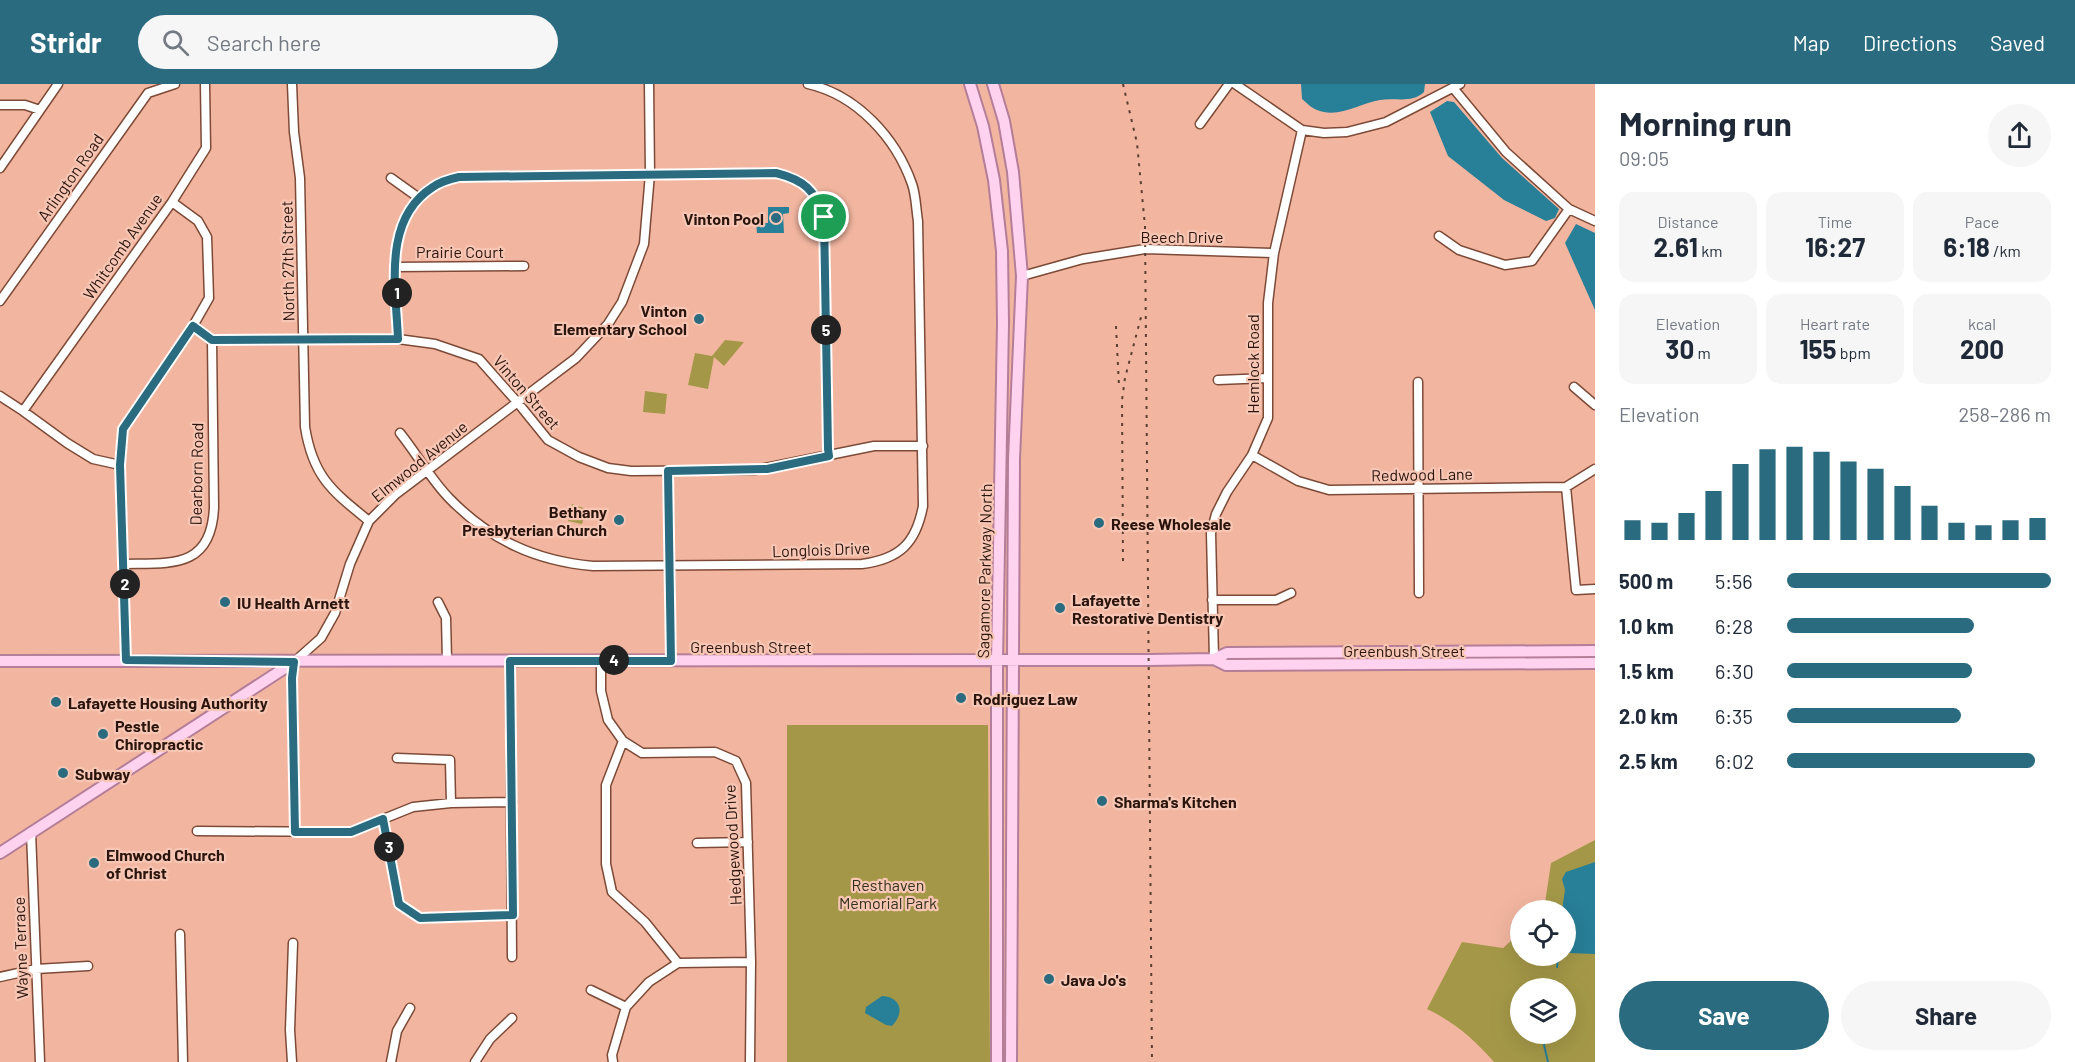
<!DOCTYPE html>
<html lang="en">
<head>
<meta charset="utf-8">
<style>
  body { margin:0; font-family:Barlow,sans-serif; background:#f6f6f7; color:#1f2937; height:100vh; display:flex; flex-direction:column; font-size:22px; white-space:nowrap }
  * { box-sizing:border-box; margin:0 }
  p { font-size:20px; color:#747a83 }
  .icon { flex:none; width:33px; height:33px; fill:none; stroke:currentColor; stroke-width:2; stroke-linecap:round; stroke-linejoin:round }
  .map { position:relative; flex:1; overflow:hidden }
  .drawer { display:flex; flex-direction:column; background:#fff; width:480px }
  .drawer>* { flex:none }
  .fabs { position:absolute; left:1510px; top:816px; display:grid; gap:12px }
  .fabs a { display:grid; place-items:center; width:66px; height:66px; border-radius:50%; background:#fff; box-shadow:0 6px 24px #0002; font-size:30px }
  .pin { position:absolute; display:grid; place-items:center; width:51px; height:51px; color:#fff; margin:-26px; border:3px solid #fff; border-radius:50%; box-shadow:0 2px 6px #0007 }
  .km { position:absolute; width:30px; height:30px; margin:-15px; border-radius:50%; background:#222; color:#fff; font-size:16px; line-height:30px; text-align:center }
  .round { display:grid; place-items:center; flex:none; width:63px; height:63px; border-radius:32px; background:#f6f6f7 }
  .head { display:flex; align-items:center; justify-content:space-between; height:102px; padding:0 24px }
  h1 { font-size:33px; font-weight:700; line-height:45px }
  .metrics { display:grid; grid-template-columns:repeat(3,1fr); gap:9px; height:102px; padding:6px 24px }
  .metrics div { display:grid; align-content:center; border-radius:15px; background:#f6f6f7; text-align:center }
  .metrics b { font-size:26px; font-weight:700 }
  .metrics small { font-size:16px; font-weight:400 }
  .metrics p { font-size:16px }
  .chart { height:168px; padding:12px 24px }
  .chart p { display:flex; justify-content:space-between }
  .chart svg { width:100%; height:108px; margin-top:6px; stroke:#2a6b7f; stroke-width:6 }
  .action { display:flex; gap:12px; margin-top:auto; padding:12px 24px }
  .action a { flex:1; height:69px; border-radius:36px; background:#2a6b7f; color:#fff; font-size:24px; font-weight:700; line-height:69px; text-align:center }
  .action a+a { background:#f6f6f7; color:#1f2937 }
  ul { padding:0 24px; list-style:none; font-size:20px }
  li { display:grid; grid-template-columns:96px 72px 1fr; align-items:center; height:45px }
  li i { height:15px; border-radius:8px; background:#2a6b7f }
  header { display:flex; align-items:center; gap:36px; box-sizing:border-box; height:84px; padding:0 30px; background:#2a6b7f; color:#fff }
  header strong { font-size:28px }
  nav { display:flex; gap:33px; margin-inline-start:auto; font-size:21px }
  .search { width:420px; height:54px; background:#f6f6f7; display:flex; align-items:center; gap:15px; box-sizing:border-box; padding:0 21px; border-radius:33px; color:#747a83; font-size:22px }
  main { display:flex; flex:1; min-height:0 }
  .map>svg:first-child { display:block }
  .green { fill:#a49848; fill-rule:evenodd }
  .water { fill:#287f98 }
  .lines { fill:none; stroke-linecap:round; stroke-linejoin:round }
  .stream { stroke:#287f98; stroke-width:2 }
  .minor-casing { stroke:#7d4a37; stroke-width:11 }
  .major-casing { stroke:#b47d98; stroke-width:14 }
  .minor { stroke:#fff; stroke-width:8 }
  .major { stroke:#ffd3ef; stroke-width:10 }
  .rail { stroke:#5d3e32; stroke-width:2; stroke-dasharray:3 6; stroke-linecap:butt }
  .route-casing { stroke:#fff; stroke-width:12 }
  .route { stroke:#2a6b7f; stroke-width:8 }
  .poi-dot { fill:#2a6b7f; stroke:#f7c6b4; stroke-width:2 }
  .labels { text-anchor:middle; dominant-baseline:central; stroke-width:4.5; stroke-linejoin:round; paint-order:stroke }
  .street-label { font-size:16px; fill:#2a140c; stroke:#f7c6b4 }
  .poi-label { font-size:16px; font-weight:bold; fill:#2a140c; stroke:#f7c6b4; text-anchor:start }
  .park-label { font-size:16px; fill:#34311b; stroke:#f7c6b4 }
</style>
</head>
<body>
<header>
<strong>Stridr</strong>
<div class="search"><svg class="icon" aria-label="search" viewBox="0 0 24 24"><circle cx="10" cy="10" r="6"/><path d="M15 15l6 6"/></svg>Search here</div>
<nav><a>Map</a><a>Directions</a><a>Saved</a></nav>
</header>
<main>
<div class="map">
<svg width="1595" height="978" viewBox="0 0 1595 978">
  <rect width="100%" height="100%" fill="#f2b6a0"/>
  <path class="green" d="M725 256 744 258 724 282 714 273 708 305 688 301 695 269 712 272Z
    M645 307 667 310 665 330 643 328Z
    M572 420 586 425 582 440 568 437Z
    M787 641H988L990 978H787Z
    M1595 756V978H1494C1474 955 1454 938 1427 925L1462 858 1503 864 1521 848V872H1566V826H1544L1551 779ZM1521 904H1566V950H1521Z"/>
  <path class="water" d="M1301 0H1425L1424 8C1411 20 1396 13 1380 16 1360 19 1339 35 1317 26 1311 24 1306 18 1302 15Z
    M1447 17 1454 18 1502 74 1559 125 1555 134 1546 137 1504 116 1448 72 1430 28Z
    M768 123H789V129L783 130 784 149H757L756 139H768Z
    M1576 140 1595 149V226L1565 159Z
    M1595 778V870L1568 869 1566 871V826H1562L1565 806 1562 795 1566 788Z
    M882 912C901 913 905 928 892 942L886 941 865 929 866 923Z"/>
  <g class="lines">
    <path class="stream" d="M1557 883 1558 876
      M1544 950V961L1548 978"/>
    <g class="minor-casing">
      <path id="minor" d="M292 0 294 48 300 94 305 343C313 393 332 407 369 437
        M1235 0 1302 46 1324 49 1347 48 1386 38 1460 0
        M1454 5 1506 68 1569 125 1595 137
        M0 21H25L40 26
        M1200 40 1229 0
        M0 84 58 0
        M391 94 419 114
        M1439 152 1459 166 1505 181 1532 177 1569 125
        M396 183 524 182
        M1022 192 1083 175 1145 165 1274 169
        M0 217 148 9 175 0
        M398 255C396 204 382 135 433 103 440 98 450 95 459 93L776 89C804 96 815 106 824 133L828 365 829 372
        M212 256 398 255 435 260 479 275 518 319 548 356 579 373 608 384 631 387 755 386 874 362H923
        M1218 296 1268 294
        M1418 298 1419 509
        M1574 303 1595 321
        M0 312 23 327 67 359 93 375 120 381
        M23 327 172 118 206 64 205 0
        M400 349C417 370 431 396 450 415 490 456 536 477 593 482L862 480C900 475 916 459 923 422L918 137C916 125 916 111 912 100 896 54 857 11 808 0
        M1252 371 1298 397 1329 406 1566 403 1595 385
        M668 387 671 577
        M1566 403 1576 506 1595 505
        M124 480C171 479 211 485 214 424L212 256 193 242
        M1212 516H1276L1291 509
        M438 518 446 534 447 576
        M1214 575 1211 449 1216 430 1227 408 1252 371 1268 334V219L1274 169 1302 46
        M126 576 120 381 123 345 193 242 209 214 207 153 198 137 172 118
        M601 576V607L608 636 623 657 642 669 715 668 736 677 746 699 751 878 750 978
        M510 577 512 873
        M623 657 606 701V780L612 808 645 838 678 879
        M397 674 450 676 451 719
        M383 735 399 820 420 834 513 831
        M197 747 351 748 413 723 451 719 512 718
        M31 748 40 978
        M295 748 292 594 294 578 321 554 335 529 350 480 369 437 396 410 576 274 608 240 622 218 644 160 650 90 649 0
        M697 759 748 758
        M180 850 183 978
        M0 893 36 885 88 882
        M591 906 626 923
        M292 978 290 946 293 859
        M391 978 397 947 410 924
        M475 978 490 955 512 934
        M613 978 612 971 626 923 649 898 678 879 751 878"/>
    </g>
    <g class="major-casing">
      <path id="major" d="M970 0 983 42 994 96 1002 167 1003 239 997 577V978
        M993 0 1004 37 1013 88 1022 192 1014 375 1011 978
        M1214 575 1226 581 1595 579
        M0 577 1148 576 1214 575 1227 569 1595 567
        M0 769 294 578"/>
    </g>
    <use href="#minor" class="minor"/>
    <use href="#major" class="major"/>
    <path class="rail" d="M1123 0 1137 59 1145 142 1152 978
      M1116 242 1119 302
      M1123 477 1122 316 1125 294 1141 233"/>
  </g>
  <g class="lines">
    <g class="route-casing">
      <path id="route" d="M776 89C804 96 815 106 824 133L828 365 829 372 767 385 668 387 671 577H510L513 831 420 834 399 820 383 735 351 748H295L292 594 294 578 126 576 120 381 123 345 193 242 212 256 398 255C396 204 382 135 433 103 440 98 450 95 459 93Z"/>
    </g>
    <use href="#route" class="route"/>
  </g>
  <g class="poi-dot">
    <circle cx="776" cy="134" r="6"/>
    <circle cx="699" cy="235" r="6"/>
    <circle cx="619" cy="436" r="6"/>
    <circle cx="1099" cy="439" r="6"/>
    <circle cx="225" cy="518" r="6"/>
    <circle cx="1060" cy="524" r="6"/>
    <circle cx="961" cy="614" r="6"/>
    <circle cx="56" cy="618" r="6"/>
    <circle cx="103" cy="650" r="6"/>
    <circle cx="63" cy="689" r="6"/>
    <circle cx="1102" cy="717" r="6"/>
    <circle cx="94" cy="779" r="6"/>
    <circle cx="1049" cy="895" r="6"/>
  </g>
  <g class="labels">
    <g class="street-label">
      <text transform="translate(70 93) rotate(-55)">Arlington Road</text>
      <text x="1182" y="152">Beech Drive</text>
      <text transform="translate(122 162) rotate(-55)">Whitcomb Avenue</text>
      <text x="460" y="167">Prairie Court</text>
      <text transform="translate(287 177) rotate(-91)">North 27th Street</text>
      <text transform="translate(1252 280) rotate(-90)">Hemlock Road</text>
      <text transform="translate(527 308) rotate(49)">Vinton Street</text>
      <text transform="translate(419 377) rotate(-39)">Elmwood Avenue</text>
      <text transform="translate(196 390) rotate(-89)">Dearborn Road</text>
      <text transform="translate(1422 390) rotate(-1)">Redwood Lane</text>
      <text transform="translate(821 465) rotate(-2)">Longlois Drive</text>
      <text transform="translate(984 487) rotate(-89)">Sagamore Parkway North</text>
      <text x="751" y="562">Greenbush Street</text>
      <text x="1404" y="566">Greenbush Street</text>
      <text transform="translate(732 761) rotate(-93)">Hedgewood Drive</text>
      <text transform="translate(20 864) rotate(-92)">Wayne Terrace</text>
    </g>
    <g class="poi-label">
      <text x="764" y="134" text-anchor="end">Vinton Pool</text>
      <text x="687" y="226" text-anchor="end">Vinton<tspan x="687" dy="18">Elementary School</tspan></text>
      <text x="607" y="427" text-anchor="end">Bethany<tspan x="607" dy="18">Presbyterian Church</tspan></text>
      <text x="1111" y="439">Reese Wholesale</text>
      <text x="1072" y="515">Lafayette<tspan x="1072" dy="18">Restorative Dentistry</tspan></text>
      <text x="237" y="518">IU Health Arnett</text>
      <text x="973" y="614">Rodriguez Law</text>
      <text x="68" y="618">Lafayette Housing Authority</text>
      <text x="115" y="641">Pestle<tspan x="115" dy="18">Chiropractic</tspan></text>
      <text x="75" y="689">Subway</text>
      <text x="1114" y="717">Sharma's Kitchen</text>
      <text x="106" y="770">Elmwood Church<tspan x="106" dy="18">of Christ</tspan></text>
      <text x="1061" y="895">Java Jo's</text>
    </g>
    <g class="park-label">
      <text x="888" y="800">Resthaven<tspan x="888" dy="18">Memorial Park</tspan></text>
    </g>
  </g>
</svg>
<div class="fabs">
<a><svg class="icon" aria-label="locate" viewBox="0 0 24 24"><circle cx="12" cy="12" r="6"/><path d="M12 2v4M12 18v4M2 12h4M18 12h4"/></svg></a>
<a><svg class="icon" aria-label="layers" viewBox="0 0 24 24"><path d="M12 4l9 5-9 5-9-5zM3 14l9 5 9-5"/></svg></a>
</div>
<div class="pin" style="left:824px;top:133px;background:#1e9e55"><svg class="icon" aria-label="arrive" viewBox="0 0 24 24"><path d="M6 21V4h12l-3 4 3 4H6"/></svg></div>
<b class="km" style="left:397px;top:209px">1</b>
<b class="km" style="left:125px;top:500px">2</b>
<b class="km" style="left:389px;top:763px">3</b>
<b class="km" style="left:614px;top:576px">4</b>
<b class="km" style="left:826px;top:246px">5</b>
</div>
<section class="drawer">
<div class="head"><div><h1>Morning run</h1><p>09:05</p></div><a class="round"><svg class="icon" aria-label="share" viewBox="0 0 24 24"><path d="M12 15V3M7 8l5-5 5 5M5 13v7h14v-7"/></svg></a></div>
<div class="metrics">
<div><p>Distance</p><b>2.61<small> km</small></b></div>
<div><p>Time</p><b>16:27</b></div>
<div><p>Pace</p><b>6:18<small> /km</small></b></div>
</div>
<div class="metrics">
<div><p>Elevation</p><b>30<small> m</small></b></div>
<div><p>Heart rate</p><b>155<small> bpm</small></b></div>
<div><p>kcal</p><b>200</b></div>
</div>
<div class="chart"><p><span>Elevation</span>258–286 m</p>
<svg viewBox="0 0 160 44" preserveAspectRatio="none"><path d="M5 44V36M15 44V37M25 44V33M35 44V24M45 44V13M55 44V7M65 44V6M75 44V8M85 44V12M95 44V15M105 44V22M115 44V30M125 44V37M135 44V38M145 44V36M155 44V35"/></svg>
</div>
<ul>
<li><b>500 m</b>5:56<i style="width:100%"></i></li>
<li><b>1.0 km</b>6:28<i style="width:71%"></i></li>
<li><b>1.5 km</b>6:30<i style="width:70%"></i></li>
<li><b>2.0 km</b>6:35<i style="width:66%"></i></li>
<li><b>2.5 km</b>6:02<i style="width:94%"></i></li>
</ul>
<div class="action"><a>Save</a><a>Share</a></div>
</section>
</main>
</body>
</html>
